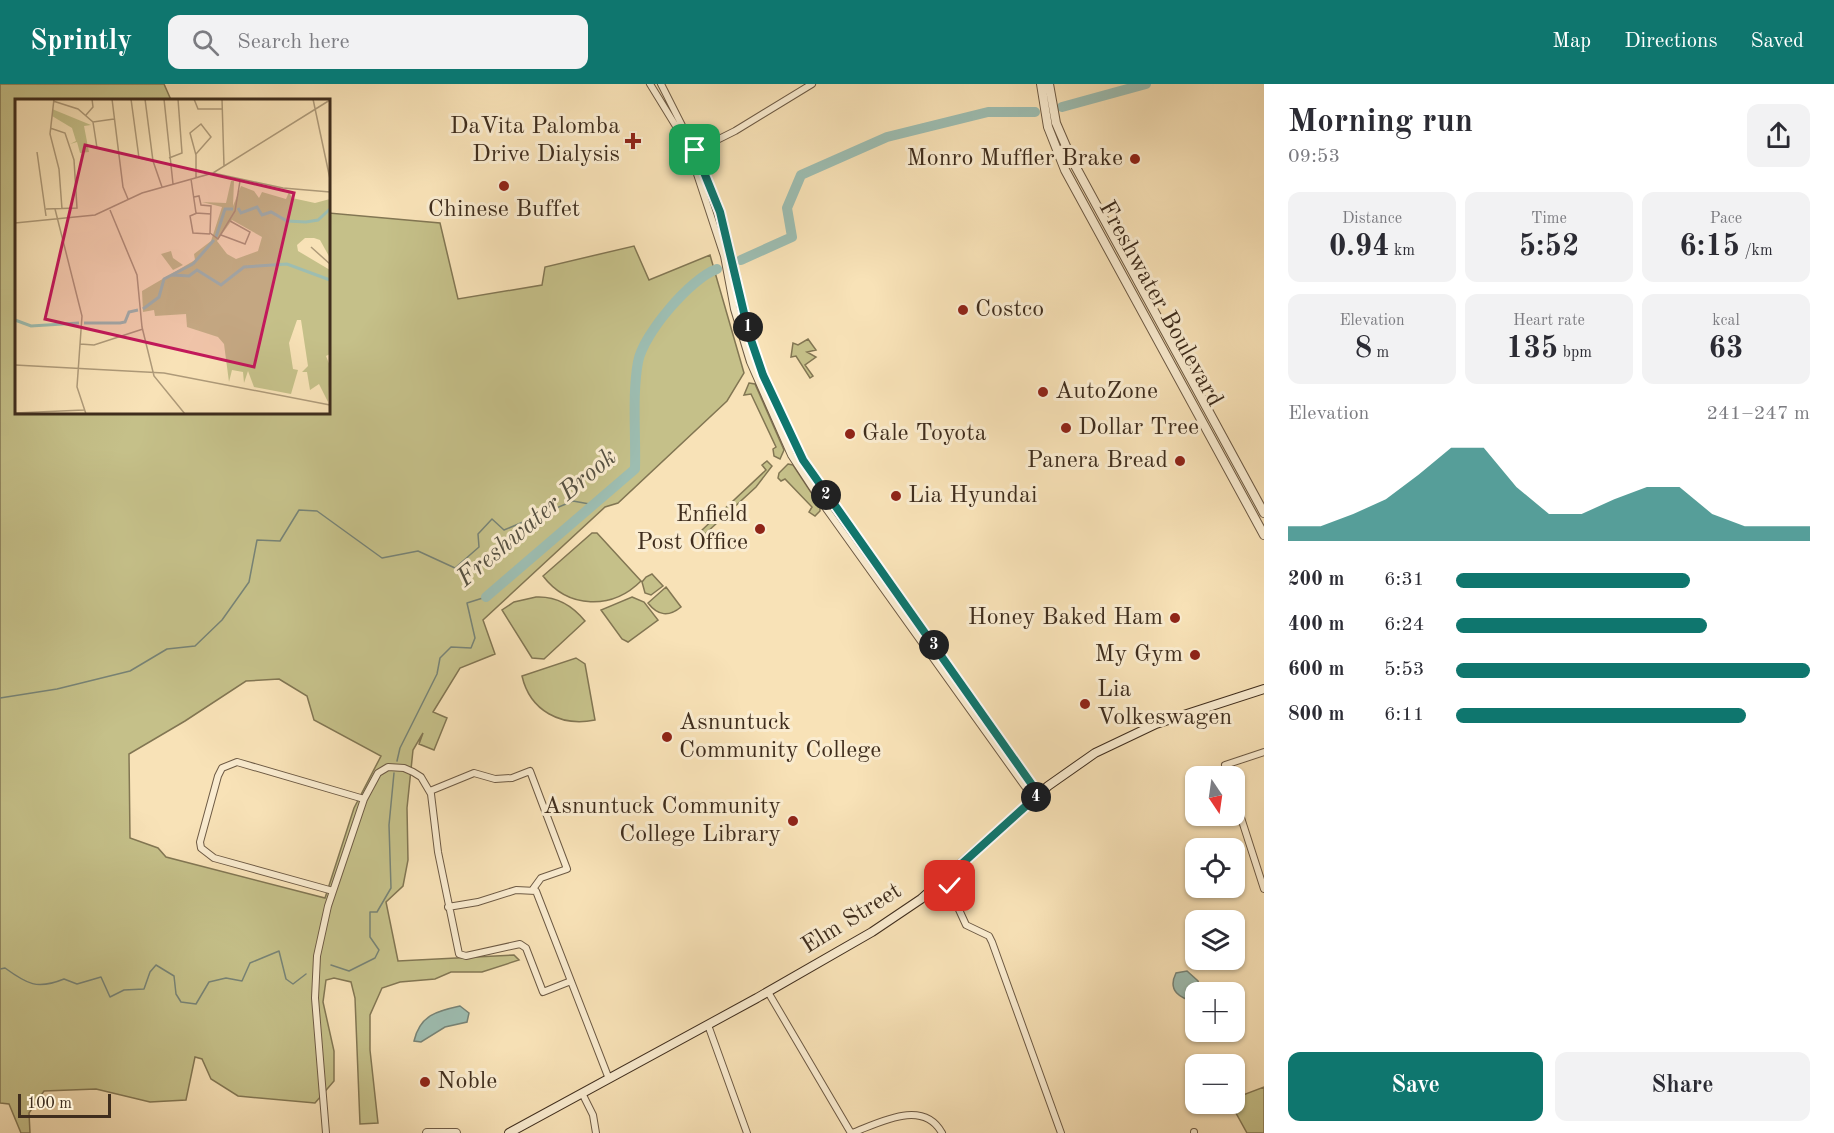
<!DOCTYPE html>
<html lang="en">
<head>
<meta charset="utf-8">
<style>
  body { margin:0; font-family:"Old Standard TT",serif; background:#f2f2f3; color:#2b2b33; height:100vh; display:flex; flex-direction:column; font-size:22px; white-space:nowrap }
  * { box-sizing:border-box; margin:0 }
  p { font-size:20px; color:#7c7c81 }
  .icon { flex:none; width:33px; height:33px; fill:none; stroke:currentColor; stroke-width:2; stroke-linecap:round; stroke-linejoin:round }
  .map { position:relative; flex:1; overflow:hidden }
  .sheet { display:flex; flex-direction:column; background:#fff; width:570px }
  .sheet>* { flex:none }
  .needle { width:39px; rotate:167deg }
  .controls { position:absolute; left:1185px; top:682px; display:grid; gap:12px }
  .controls a { display:grid; place-items:center; width:60px; height:60px; border-radius:12px; background:#fff; box-shadow:0 2px 4px #0004; font-size:30px }
  .scale { position:absolute; left:18px; bottom:15px; width:93px; box-sizing:border-box; padding-left:6px; border:3px solid #3f2d1d; border-top:0; font-size:16px; line-height:21px; white-space:nowrap; color:#3f2d1d; -webkit-text-stroke:4px #faecd0; paint-order:stroke }
  .pin { position:absolute; display:grid; place-items:center; width:51px; height:51px; color:#fff; margin:-26px; border-radius:12px; box-shadow:0 3px 9px #0006 }
  .km { position:absolute; width:30px; height:30px; margin:-15px; border-radius:50%; background:#222; color:#fff; font-size:16px; line-height:30px; text-align:center }
  .round { display:grid; place-items:center; flex:none; width:63px; height:63px; border-radius:12px; background:#f2f2f3 }
  .summary { display:flex; align-items:center; justify-content:space-between; height:102px; padding:0 24px }
  h1 { font-size:33px; font-weight:700; line-height:45px }
  .figures { display:grid; grid-template-columns:repeat(3,1fr); gap:9px; height:102px; padding:6px 24px }
  .figures div { display:grid; align-content:center; border-radius:12px; background:#f2f2f3; text-align:center }
  .figures b { font-size:30px; font-weight:700 }
  .figures small { font-size:16px; font-weight:400 }
  .figures p { font-size:16px }
  .chart { height:168px; padding:12px 24px }
  .chart p { display:flex; justify-content:space-between }
  .chart svg { width:100%; height:108px; margin-top:6px; fill:#0f766e; opacity:.7 }
  .button { display:flex; gap:12px; margin-top:auto; padding:12px 24px }
  .button a { flex:1; height:69px; border-radius:12px; background:#0f766e; color:#fff; font-size:24px; font-weight:700; line-height:69px; text-align:center }
  .button a+a { background:#f2f2f3; color:#2b2b33 }
  ul { padding:0 24px; list-style:none; font-size:20px }
  li { display:grid; grid-template-columns:96px 72px 1fr; align-items:center; height:45px }
  li i { height:15px; border-radius:8px; background:#0f766e }
  header { display:flex; align-items:center; gap:36px; box-sizing:border-box; height:84px; padding:0 30px; background:#0f766e; color:#fff }
  header strong { font-size:28px }
  nav { display:flex; gap:33px; margin-inline-start:auto; font-size:21px }
  .search { width:420px; height:54px; background:#f2f2f3; display:flex; align-items:center; gap:15px; box-sizing:border-box; padding:0 21px; border-radius:12px; color:#7c7c81; font-size:22px }
  main { display:flex; flex:1; min-height:0 }
  .map>svg:first-child { display:block }
  .green { fill:#c5c089; stroke:#827653; stroke-width:1.5; fill-rule:evenodd }
  .water { fill:#9dbdb1; stroke:#778376; stroke-width:1.5 }
  .lines { fill:none; stroke-linecap:round; stroke-linejoin:round }
  .stream { stroke:#778376; stroke-width:1.5 }
  .river { stroke:#9dbdb1; stroke-width:10 }
  .minor-casing { stroke:#6d5a44; stroke-width:8 }
  .tertiary-casing { stroke:#6d5a44; stroke-width:10 }
  .secondary-casing { stroke:#3f2d1d; stroke-width:10 }
  .minor { stroke:#faecd0; stroke-width:6 }
  .tertiary { stroke:#faecd0; stroke-width:8 }
  .secondary { stroke:#faecd0; stroke-width:8 }
  .route-casing { stroke:#fff; stroke-width:12 }
  .route { stroke:#0f766e; stroke-width:8 }
  .poi-dot { fill:#8f2418; stroke:#faecd0; stroke-width:2 }
  .labels { text-anchor:middle; dominant-baseline:central; stroke-width:6; stroke-linejoin:round; paint-order:stroke }
  .poi-label { font-size:24px; fill:#3f2d1d; stroke:#faecd0; text-anchor:start }
  .street-label { font-size:24px; fill:#3f2d1d; stroke:#faecd0 }
  .water-label { font-size:26px; font-style:italic; fill:#565142; stroke:#faecd0 }
  .inset-river { fill:none; stroke:#9dbdb1; stroke-width:3 }
  .inset-road { fill:none; stroke:#ae9a79; stroke-width:1.5 }
  .view { fill:#c2185b; fill-opacity:0.15; stroke:#c2185b; stroke-width:3 }
  .inset-edge { fill:none; stroke:#3f2d1d; stroke-width:3 }
</style>
</head>
<body>
<header>
<strong>Sprintly</strong>
<div class="search"><svg class="icon" aria-label="search" viewBox="0 0 24 24"><circle cx="10" cy="10" r="6"/><path d="M15 15l6 6"/></svg>Search here</div>
<nav><a>Map</a><a>Directions</a><a>Saved</a></nav>
</header>
<main>
<div class="map">
<svg width="1264" height="1049" viewBox="0 0 1264 1049">
  <rect width="100%" height="100%" fill="#f8e2b7"/>
  <filter id="stains"><feTurbulence type="fractalNoise" baseFrequency=".00333" numOctaves="4"/><feColorMatrix values="0 0 0 0 .2 0 0 0 0 .09 0 0 0 0 .02 0 0 0 .5 -.17"/></filter>
  <radialGradient id="worn" r=".72"><stop offset=".6" stop-color="#630" stop-opacity="0"/><stop offset="1" stop-color="#630" stop-opacity=".3"/></radialGradient>
  <path class="green" d="M0 0H164L171 16H16V328H328L329 129 440 139 458 215 542 201 545 183 634 162 649 196 710 171 744 289 727 317 618 419 605 423 483 536 495 570 460 584 433 628 447 634 434 666 419 660 423 649 413 666 407 724 408 776 403 802 386 818 398 877 514 871 519 876 482 888H451L435 895 400 898 382 904 370 931V966L378 1039 360 1040 355 914 351 898 334 894 326 896 323 918 334 967V997L315 1019 238 1012 211 995 202 975 195 973 186 1016 150 1018 96 1005 44 1007 29 1029 30 1049H21L9 1020 0 1019ZM279 595 307 612 314 636 381 672 354 724 325 814 166 773 158 764 130 754 129 670 185 637 246 597Z
    M808 255 816 266 807 268 816 273 805 281 813 292 810 294 796 272 791 273 793 259 798 261Z
    M749 299 755 300 784 366 780 375 774 372 773 365 776 363 751 310 744 311Z
    M767 377 772 382 756 403 705 450 702 446 766 386 762 381Z
    M788 380 793 381 820 422V427L815 432 809 428 812 423 785 395 781 397 778 394 779 389Z
    M592 449H597L641 497C612 526 568 525 543 492Z
    M652 490 663 502 651 511 645 509 642 498 646 493Z
    M666 503 681 523C669 533 658 532 648 519Z
    M536 513C556 512 572 521 585 537L544 575 532 574 502 526 514 518Z
    M632 513 644 518 658 536 628 558 622 555 601 526Z
    M576 574 585 580 595 636C561 643 530 627 522 592Z
    M1264 1003V1049H1247L1231 1020H1234L1235 1014Z"/>
  <path class="water" d="M1187 887 1198 897 1201 909H1196L1195 918C1180 914 1167 907 1176 889Z
    M460 922 469 929 467 938 445 943 421 958 414 957C420 931 437 927 460 922Z"/>
  <g class="lines">
    <path class="stream" d="M0 614 57 605 130 587 167 565 195 562 222 536 249 498 257 456 280 457 299 426 317 427 382 474 418 467 455 484 479 463 478 450 492 435 504 446 573 417 595 421
      M397 677 400 664 437 590 440 574 451 563 471 564 475 554 467 519 486 513
      M331 881 349 887 375 874 379 866 370 853V828H377L391 804 389 741 394 689
      M0 885 5 884C27 900 37 906 64 895L77 900 101 893 110 913 124 906 144 905 150 888 156 881 174 892 176 910 181 918 196 920 209 898 226 894 242 897 250 879 279 867 286 895 293 900 306 890"/>
    <path class="river" d="M1062 23 1146 0
      M741 176 792 153 787 124 801 91 887 53 988 28H1035
      M486 513 635 385C636 352 632 310 638 278 643 250 691 194 717 185"/>
    <g class="minor-casing">
      <path id="minor" d="M650 0 677 44 695 84 724 172 734 225 750 278 791 371 827 426 1026 704 1037 712
        M661 0 704 85 720 128 749 250 763 291 803 376 1033 701 1037 712
        M693 68 735 47 812 0
        M1229 693 1225 681 1264 668
        M430 707 474 689 495 695 512 694 530 687 567 785 541 794 533 805
        M1234 712 1264 805
        M945 795 966 841 989 852 992 858 1061 1049
        M333 807 214 774 201 764 200 758 218 692 222 684 237 678 364 715
        M448 823 478 818 516 806 536 807 609 995
        M768 908 851 1049
        M708 941 747 1049
        M582 1009 593 1031 596 1049
        M1194 1048V1049
        M326 1049 315 914 317 872 328 822 364 715 378 689 388 683 404 684 413 688 421 693 431 710 438 768 459 870 466 872 520 860 526 864 543 908 571 897
        M852 1049C879 1039 923 1014 942 1049"/>
    </g>
    <g class="tertiary-casing">
      <path id="tertiary" d="M1041 0 1048 43 1065 86 1264 451
        M1049 0 1056 39 1072 76 1264 429
        M427 1049H456"/>
    </g>
    <g class="secondary-casing">
      <path id="secondary" d="M509 1049 757 914 872 848 921 815 1048 702 1095 669 1156 640 1264 605"/>
    </g>
    <use href="#minor" class="minor"/>
    <use href="#tertiary" class="tertiary"/>
    <use href="#secondary" class="secondary"/>
  </g>
  <g class="lines">
    <g class="route-casing">
      <path id="route" d="M695 66 720 128 749 250 763 291 803 376 1035 705 1037 712 945 795 950 802"/>
    </g>
    <use href="#route" class="route"/>
  </g>
  <g class="poi-dot">
    <path d="M630 48h6v6h6v6h-6v6h-6v-6h-6v-6h6z"/>
    <circle cx="1135" cy="75" r="6"/>
    <circle cx="504" cy="102" r="6"/>
    <circle cx="963" cy="226" r="6"/>
    <circle cx="1043" cy="308" r="6"/>
    <circle cx="1066" cy="344" r="6"/>
    <circle cx="850" cy="350" r="6"/>
    <circle cx="1180" cy="377" r="6"/>
    <circle cx="896" cy="412" r="6"/>
    <circle cx="760" cy="445" r="6"/>
    <circle cx="1175" cy="534" r="6"/>
    <circle cx="1195" cy="571" r="6"/>
    <circle cx="1085" cy="620" r="6"/>
    <circle cx="667" cy="653" r="6"/>
    <circle cx="793" cy="737" r="6"/>
    <circle cx="425" cy="998" r="6"/>
  </g>
  <g class="labels">
    <g class="poi-label">
      <text x="620" y="43" text-anchor="end">DaVita Palomba<tspan x="620" dy="28">Drive Dialysis</tspan></text>
      <text x="1123" y="75" text-anchor="end">Monro Muffler Brake</text>
      <text x="504" y="126" text-anchor="middle">Chinese Buffet</text>
      <text x="975" y="226">Costco</text>
      <text x="1055" y="308">AutoZone</text>
      <text x="1078" y="344">Dollar Tree</text>
      <text x="862" y="350">Gale Toyota</text>
      <text x="1168" y="377" text-anchor="end">Panera Bread</text>
      <text x="908" y="412">Lia Hyundai</text>
      <text x="748" y="431" text-anchor="end">Enfield<tspan x="748" dy="28">Post Office</tspan></text>
      <text x="1163" y="534" text-anchor="end">Honey Baked Ham</text>
      <text x="1183" y="571" text-anchor="end">My Gym</text>
      <text x="1097" y="606">Lia<tspan x="1097" dy="28">Volkeswagen</tspan></text>
      <text x="679" y="639">Asnuntuck<tspan x="679" dy="28">Community College</tspan></text>
      <text x="781" y="723" text-anchor="end">Asnuntuck Community<tspan x="781" dy="28">College Library</tspan></text>
      <text x="437" y="998">Noble</text>
    </g>
    <g class="street-label">
      <text transform="translate(1160 220) rotate(61)">Freshwater Boulevard</text>
      <text transform="translate(852 835) rotate(-32)">Elm Street</text>
    </g>
    <g class="water-label">
      <text transform="translate(537 434) rotate(-40)">Freshwater Brook</text>
    </g>
  </g>
  <g transform="translate(15 15)">
    <rect width="315" height="315" fill="#f8e2b7"/>
    <path d="M37 10 76 26 69 27 74 53 65 54 62 43 55 45 61 42 57 29 37 17ZM216 82H219L218 107 226 87 239 92 244 99 247 93 271 100 274 93 277 99 300 104 315 100V159L305 141 299 139H290L282 146 283 152 315 171V255L311 257 315 267 313 303 304 285 295 291 292 273H287L293 267 286 221H282L274 244 278 270 283 271 276 295 239 288 233 272 229 284 228 273 217 271 214 283 209 245 203 238 172 228 171 215 140 217 139 211 128 213 127 192 180 161 179 155 196 142 207 108 187 103 211 104ZM217 121 247 138 243 152 221 160 212 155 202 142ZM156 152 158 159 168 166 158 171 146 155Z" fill="#c5c089" fill-rule="evenodd"/>
    <path class="inset-river" d="M223 109 226 114 242 108 247 116 256 113 272 122 291 123 303 121 315 110M201 138 210 110H218M178 165 199 141M157 176 174 177 182 171 206 186 229 168 272 165 315 181M128 210 144 198 149 180 178 165M0 221 16 227 64 224M69 224H105L110 223 114 213 123 211"/>
    <path class="inset-road" d="M39 0 35 35 44 70 47 110M97 0 108 88 113 100M116 0 124 59 138 62M130 0 138 62 147 88M149 0 158 85M179 0 183 10H207M207 0 209 67M298 0 315 80M38 2 63 10 78 23 99 20M71 16 78 8 77 0M78 23 82 49M22 53 31 117M181 55 196 38 186 25 175 34 181 56V79M154 59 167 54 163 0M198 74 268 89 315 93M176 80 181 114 196 115M179 98 184 97 186 106 196 107 195 134 203 140 220 112 225 82M31 110 62 109 59 61 50 34 35 29M40 110 67 217 62 288 71 315M95 111 122 176 127 228 139 277 170 315M182 114 175 117 178 134 195 135M0 124 80 116 127 94 198 74 315 1M206 136 230 145 235 133 215 122M296 148 315 165M65 245 79 246 128 230M0 266 149 274 315 306M0 314 69 311"/>
    <path class="view" d="M70 46 279 94 239 268 30 220Z"/>
    <rect width="315" height="315" class="inset-edge"/>
  </g>
  <rect width="100%" height="100%" filter="url(#stains)"/>
  <rect width="100%" height="100%" fill="url(#worn)"/>
</svg>
<div class="controls">
<a><svg class="needle" viewBox="-14 -14 28 28"><path d="M0-13l5 13h-10z" fill="#e53935"/><path d="M0 13l5-13h-10z" fill="#7c7c81"/></svg></a>
<a><svg class="icon" aria-label="locate" viewBox="0 0 24 24"><circle cx="12" cy="12" r="6"/><path d="M12 2v4M12 18v4M2 12h4M18 12h4"/></svg></a>
<a><svg class="icon" aria-label="layers" viewBox="0 0 24 24"><path d="M12 4l9 5-9 5-9-5zM3 14l9 5 9-5"/></svg></a>
<a>+</a>
<a>−</a>
</div>
<div class="scale">100 m</div>
<div class="pin" style="left:695px;top:66px;background:#1e9e55"><svg class="icon" aria-label="arrive" viewBox="0 0 24 24"><path d="M6 21V4h12l-3 4 3 4H6"/></svg></div>
<div class="pin" style="left:950px;top:802px;background:#d93025"><svg class="icon" aria-label="check" viewBox="0 0 24 24"><path d="M5 12l5 5 9-10"/></svg></div>
<b class="km" style="left:748px;top:243px">1</b>
<b class="km" style="left:826px;top:411px">2</b>
<b class="km" style="left:934px;top:561px">3</b>
<b class="km" style="left:1036px;top:713px">4</b>
</div>
<section class="sheet">
<div class="summary"><div><h1>Morning run</h1><p>09:53</p></div><a class="round"><svg class="icon" aria-label="share" viewBox="0 0 24 24"><path d="M12 15V3M7 8l5-5 5 5M5 13v7h14v-7"/></svg></a></div>
<div class="figures">
<div><p>Distance</p><b>0.94<small> km</small></b></div>
<div><p>Time</p><b>5:52</b></div>
<div><p>Pace</p><b>6:15<small> /km</small></b></div>
</div>
<div class="figures">
<div><p>Elevation</p><b>8<small> m</small></b></div>
<div><p>Heart rate</p><b>135<small> bpm</small></b></div>
<div><p>kcal</p><b>63</b></div>
</div>
<div class="chart"><p><span>Elevation</span>241–247 m</p>
<svg viewBox="0 0 160 44" preserveAspectRatio="none"><path d="M0 44V38L10 38L20 33L30 27L40 17L50 6L60 6L70 22L80 33L90 33L100 27L110 22L120 22L130 33L140 38L150 38L160 38V44z"/></svg>
</div>
<ul>
<li><b>200 m</b>6:31<i style="width:66%"></i></li>
<li><b>400 m</b>6:24<i style="width:71%"></i></li>
<li><b>600 m</b>5:53<i style="width:100%"></i></li>
<li><b>800 m</b>6:11<i style="width:82%"></i></li>
</ul>
<div class="button"><a>Save</a><a>Share</a></div>
</section>
</main>
</body>
</html>
